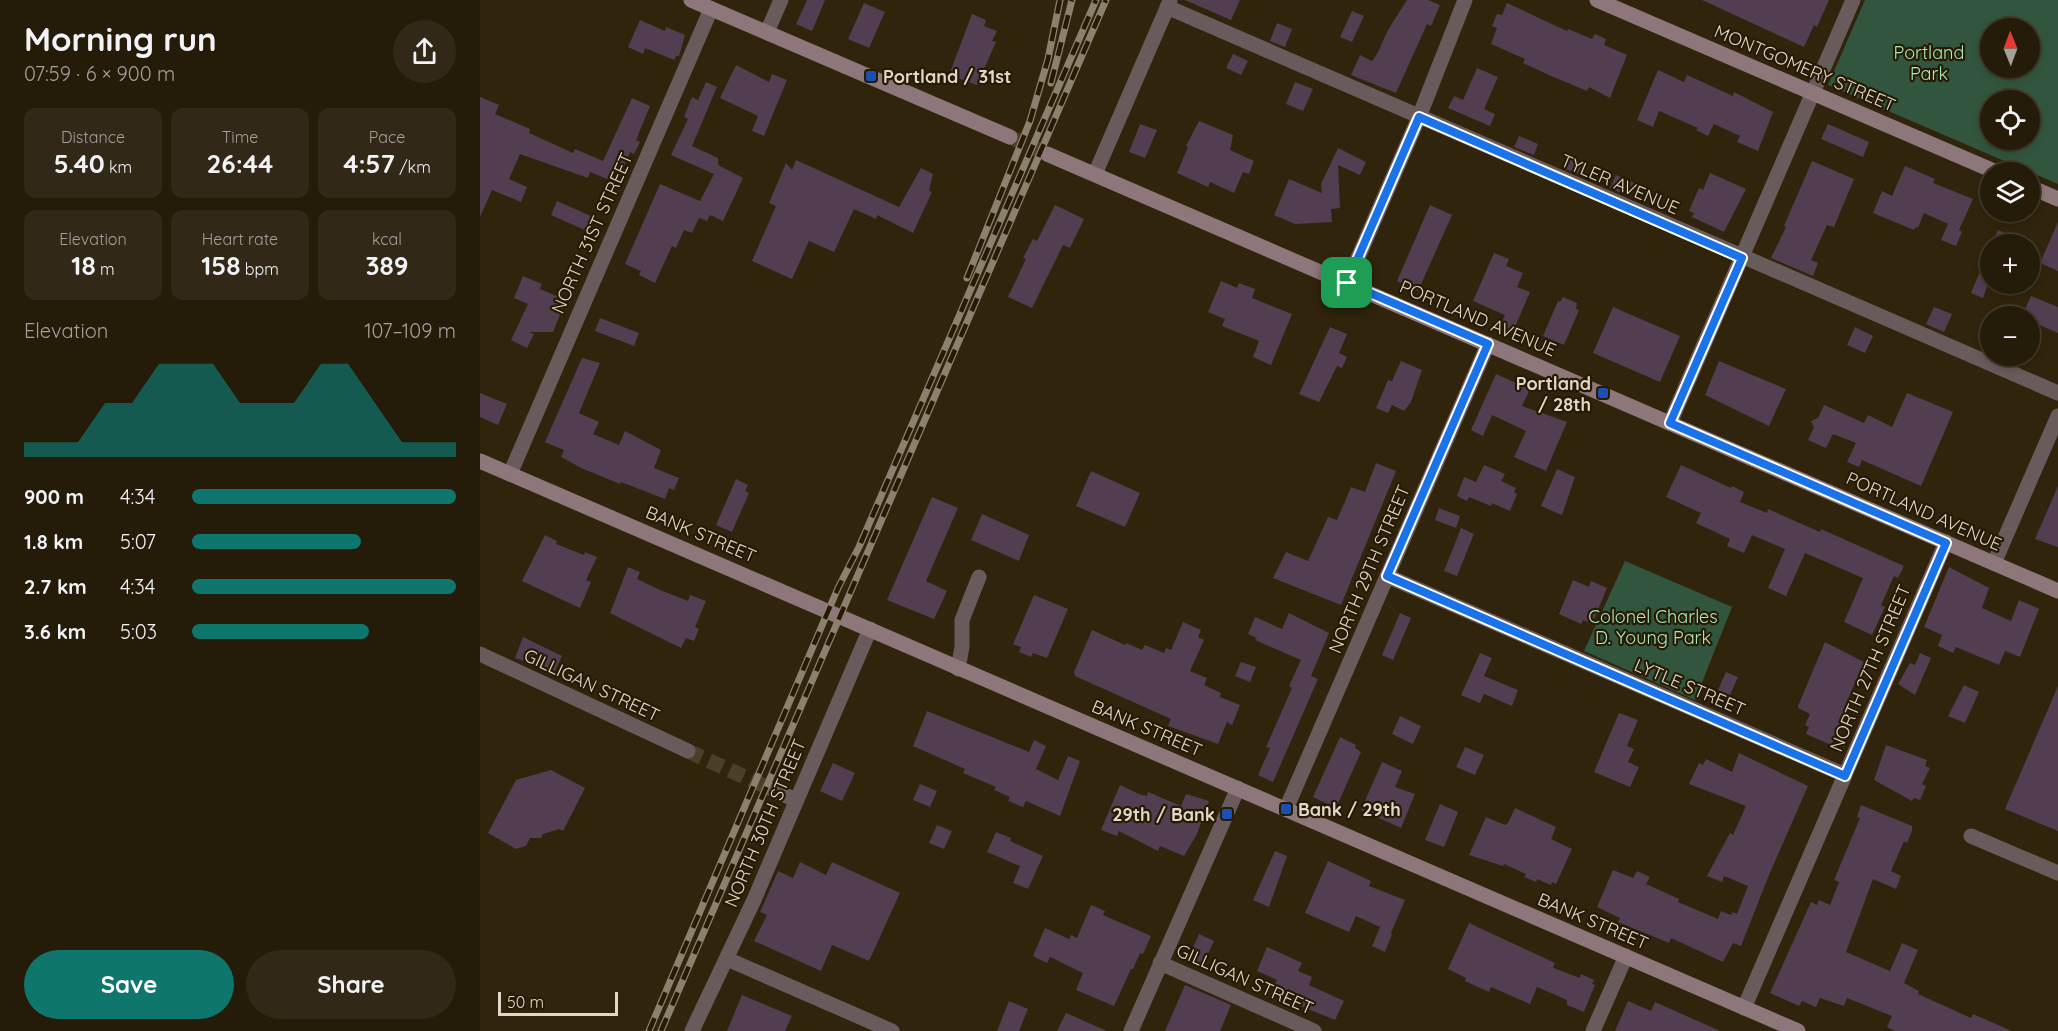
<!DOCTYPE html>
<html lang="en">
<head>
<meta charset="utf-8">
<style>
  body { margin:0; font-family:Quicksand,sans-serif; background:#312817; color:#f1f3f6; height:100vh; display:flex; flex-direction:column; font-size:22px; white-space:nowrap }
  * { box-sizing:border-box; margin:0 }
  p { font-size:20px; color:#a3a19c }
  .icon { flex:none; width:33px; height:33px; fill:none; stroke:currentColor; stroke-width:2; stroke-linecap:round; stroke-linejoin:round }
  .map { position:relative; flex:1; overflow:hidden }
  .panel { display:flex; flex-direction:column; background:#251b09; width:480px }
  .panel>* { flex:none }
  .needle { width:39px; rotate:359deg }
  .controls { position:absolute; left:1500px; top:18px; display:grid; gap:12px }
  .controls a { display:grid; place-items:center; width:60px; height:60px; border-radius:50%; background:#251b09; box-shadow:0 3px 9px #0003,0 0 0 2px #42392a; font-size:30px }
  .scale { position:absolute; left:18px; bottom:15px; width:120px; box-sizing:border-box; padding-left:6px; border:3px solid #e0d7c9; border-top:0; font-size:16px; line-height:21px; white-space:nowrap; color:#e0d7c9; -webkit-text-stroke:4px #271a03; paint-order:stroke }
  .pin { position:absolute; display:grid; place-items:center; width:51px; height:51px; color:#fff; margin:-26px; border-radius:12px; box-shadow:0 3px 9px #0006 }
  .round { display:grid; place-items:center; flex:none; width:63px; height:63px; border-radius:32px; background:#312817 }
  .summary { display:flex; align-items:center; justify-content:space-between; height:102px; padding:0 24px }
  h1 { font-size:33px; font-weight:700; line-height:45px }
  .stats { display:grid; grid-template-columns:repeat(3,1fr); gap:9px; height:102px; padding:6px 24px }
  .stats div { display:grid; align-content:center; border-radius:12px; background:#312817; text-align:center }
  .stats b { font-size:26px; font-weight:700 }
  .stats small { font-size:16px; font-weight:400 }
  .stats p { font-size:16px }
  .chart { height:168px; padding:12px 24px }
  .chart p { display:flex; justify-content:space-between }
  .chart svg { width:100%; height:108px; margin-top:6px; fill:#0f766e; opacity:.7 }
  .cta { display:flex; gap:12px; margin-top:auto; padding:12px 24px }
  .cta a { flex:1; height:69px; border-radius:36px; background:#0f766e; color:#fff; font-size:24px; font-weight:700; line-height:69px; text-align:center }
  .cta a+a { background:#312817; color:#f1f3f6 }
  ul { padding:0 24px; list-style:none; font-size:20px }
  li { display:grid; grid-template-columns:96px 72px 1fr; align-items:center; height:45px }
  li i { height:15px; border-radius:8px; background:#0f766e }
  main { display:flex; flex:1; min-height:0 }
  .map>svg:first-child { display:block }
  .green { fill:#32553d; fill-rule:evenodd }
  .building { fill:#523d51 }
  .lines { fill:none; stroke-linecap:round; stroke-linejoin:round }
  .street-tunnel { stroke:#4b3f28; stroke-width:15; stroke-dasharray:15 8; stroke-linecap:butt }
  .secondary-tunnel { stroke:#4b3f28; stroke-width:15; stroke-dasharray:15 8; stroke-linecap:butt }
  .street { stroke:#695a5c; stroke-width:15 }
  .secondary { stroke:#8e777b; stroke-width:15 }
  .rail-casing { stroke:#8c816e; stroke-width:7 }
  .rail { stroke:#271a03; stroke-width:4.5; stroke-dasharray:14; stroke-linecap:butt }
  .route-casing { stroke:#fff; stroke-width:12 }
  .route { stroke:#1a73e8; stroke-width:8 }
  .transit-dot { fill:#1a4fb4; stroke:#271a03; stroke-width:2 }
  .labels { text-anchor:middle; dominant-baseline:central; stroke-width:4.5; stroke-linejoin:round; paint-order:stroke }
  .park-label { font-size:18px; fill:#a9eabb; stroke:#271a03 }
  .street-label { font-size:18px; fill:#e0d7c9; stroke:#271a03 }
  .poi-label { font-size:18px; font-weight:bold; fill:#e0d7c9; stroke:#271a03; text-anchor:start }
</style>
</head>
<body>
<main>
<section class="panel">
<div class="summary"><div><h1>Morning run</h1><p>07:59 · 6 × 900 m</p></div><a class="round"><svg class="icon" aria-label="share" viewBox="0 0 24 24"><path d="M12 15V3M7 8l5-5 5 5M5 13v7h14v-7"/></svg></a></div>
<div class="stats">
<div><p>Distance</p><b>5.40<small> km</small></b></div>
<div><p>Time</p><b>26:44</b></div>
<div><p>Pace</p><b>4:57<small> /km</small></b></div>
</div>
<div class="stats">
<div><p>Elevation</p><b>18<small> m</small></b></div>
<div><p>Heart rate</p><b>158<small> bpm</small></b></div>
<div><p>kcal</p><b>389</b></div>
</div>
<div class="chart"><p><span>Elevation</span>107–109 m</p>
<svg viewBox="0 0 160 44" preserveAspectRatio="none"><path d="M0 44V38L10 38L20 38L30 22L40 22L50 6L60 6L70 6L80 22L90 22L100 22L110 6L120 6L130 22L140 38L150 38L160 38V44z"/></svg>
</div>
<ul>
<li><b>900 m</b>4:34<i style="width:100%"></i></li>
<li><b>1.8 km</b>5:07<i style="width:64%"></i></li>
<li><b>2.7 km</b>4:34<i style="width:100%"></i></li>
<li><b>3.6 km</b>5:03<i style="width:67%"></i></li>
</ul>
<div class="cta"><a>Save</a><a>Share</a></div>
</section>
<div class="map">
<svg width="1578" height="1031" viewBox="0 0 1578 1031">
  <rect width="100%" height="100%" fill="#31240c"/>
  <path class="green" d="M1385 0H1578V184L1348 85ZM1510 28H1550V68H1510ZM1510 100H1550V140H1510Z
    M1145 561 1252 607 1215 700 1104 651Z"/>
  <path class="building" d="M327 0H345L332 31 316 24Z
    M705 0H760L751 20Z
    M927 0H948L960 5 951 26 947 24 916 93 871 75 880 55 892 61 897 54 908 30Z
    M1222 0H1349L1337 27 1334 25 1324 47Z
    M384 3 405 12 389 48 368 39Z
    M1027 3 1087 31 1088 29 1112 39 1115 34 1126 39 1124 45 1147 55 1130 98 1109 87 1107 91 1069 75 1043 63 1045 59 1011 44 1017 28 1012 26 1017 14 1022 15Z
    M872 11 884 16 872 42 860 37Z
    M492 14 506 20 504 26 517 31 512 41 516 42 497 85 469 75Z
    M160 20 185 31 186 27 205 35 199 56H196L194 60 165 48 163 54 148 47Z
    M797 23 812 29 805 47 790 41Z
    M753 54 768 61 761 75 746 68Z
    M256 65 289 82 292 74 307 80 284 136 272 131 278 116 240 98Z
    M997 68 1018 77 1004 109 1015 114 1010 126 968 108 974 96 983 100Z
    M1178 70 1204 82 1207 75 1253 96 1254 92 1293 112 1278 151 1257 142 1260 136 1234 124 1228 136 1216 130 1218 128 1179 111 1173 127 1157 120Z
    M226 82 237 87 212 146 238 158V165L263 178 243 221 230 215 227 221 219 218 212 233 204 230 196 248 192 246 175 283 159 275 161 271 145 264 180 184 220 201 234 174 191 155 208 119 204 117 212 97 218 100Z
    M815 82 833 89 823 111 806 104Z
    M0 97 19 105 15 114 50 129 49 133 93 153 95 149 123 161 152 98 170 106 156 140 160 142 154 154 150 152 137 183 110 172 108 178 40 154 29 179 47 187 41 202 12 190 0 217Z
    M719 121 753 135 750 150 774 161 769 174 763 172 754 193 730 182 728 187 697 173 708 147 706 146Z
    M660 124 677 130 665 158 649 152Z
    M1348 124 1389 142 1383 157 1341 139Z
    M1039 136 1058 144 1054 155 1034 147Z
    M858 148 886 162 880 175 858 165 860 208 851 209 852 222 815 224 794 215 809 179 842 193 841 184Z
    M1090 158 1107 165 1103 176 1086 169Z
    M316 160 419 207 441 168 453 174 449 191 452 192 433 233 397 215 396 219 374 209 354 252 329 241 312 279 272 261 296 206 289 203 306 163 312 170Z
    M1332 161 1374 179 1354 227 1347 225 1331 260 1338 263 1333 276 1291 258 1306 227 1304 226Z
    M1425 166 1455 179 1453 183 1493 199 1479 230 1482 232 1476 246 1461 240 1468 224 1444 213 1438 228 1436 227 1434 230 1393 213 1402 191 1412 196Z
    M1230 173 1266 189 1244 232 1212 217 1214 213 1209 211 1219 188 1223 190Z
    M1136 175 1154 183 1148 196 1130 188Z
    M77 201 113 217 107 231 71 215Z
    M575 205 604 219 590 248 583 245 552 308 528 297 546 259 543 258 553 239 557 241Z
    M950 205 972 215 938 291 917 281Z
    M1578 222V271L1560 263Z
    M1518 230 1552 244H1512Z
    M1510 247V278L1503 298 1491 293Z
    M1014 253 1029 259 1026 266 1043 273 1037 287 1050 292 1032 334 1019 328 1025 315 993 301Z
    M43 276 62 284 60 289 86 300 73 332H49L54 334 47 348 31 340 48 304 34 298Z
    M741 281 757 288 759 283 775 289 772 298 812 314 791 365 773 357 779 341 742 326 745 319 728 312Z
    M1551 296 1578 307V333L1550 321V316H1542Z
    M1083 297 1097 303 1096 309 1099 310 1084 345 1063 336 1078 301 1080 302Z
    M1133 307 1200 336 1180 382 1113 353Z
    M1454 307 1472 314 1464 332 1446 324Z
    M120 318 159 333 154 346 115 331Z
    M850 327 867 334 859 353 867 357 862 368 857 366 839 402 819 394Z
    M1375 327 1393 336 1385 353 1367 345Z
    M102 358 120 363 99 413 119 422 113 434 139 445 145 431 181 450 174 468 199 478 194 490 189 488 185 499 141 482 140 484 101 468 81 457 84 450 65 442Z
    M921 361 942 370 931 402 924 411 912 405 908 413 896 408 908 380 912 381Z
    M1239 361 1306 389 1289 426 1225 395Z
    M1016 374 1050 389 1042 406 1087 422 1066 471 1034 457 1046 431 1012 415 1003 436 991 430Z
    M0 393 27 404 18 425 0 417Z
    M1427 393 1473 412 1441 486 1382 460 1379 467 1367 462 1376 443 1353 434 1346 448 1328 440 1334 427 1331 421 1338 418 1344 405 1384 423 1388 415 1412 427Z
    M896 463 916 471 861 605 793 578 806 552 828 561 848 517 857 520 871 487 885 492Z
    M1004 465 1025 474 1021 481 1036 488 1034 492 1037 494 1030 511 1012 503 1011 506 989 497 987 501 977 496 984 477 996 482Z
    M1201 465 1251 488 1252 486 1264 492 1260 502 1287 513 1288 509 1340 532 1341 529 1424 566 1418 578 1414 576 1401 605 1405 607 1392 635 1364 622 1383 578 1325 553 1306 596 1288 588 1305 549 1272 535 1264 553 1247 546 1250 539 1216 523 1221 513 1186 497Z
    M1077 469 1095 477 1082 515 1061 506Z
    M611 471 660 493 645 527 596 506Z
    M256 479 268 485 265 491 269 493 252 532 236 525Z
    M1578 486V547L1555 539Z
    M452 497 478 508 446 581 467 591 454 619 407 600Z
    M959 508 980 516 976 528 955 520Z
    M502 514 549 535 539 561 491 540Z
    M981 528 994 534 977 576 964 571Z
    M65 535 77 541 76 544 104 555 105 552 117 557 106 580 111 582 100 608 42 581Z
    M148 567 160 572 157 579 180 590 208 601 210 595 226 601 215 627 219 629 214 641 206 638 201 648 130 613Z
    M1469 567 1509 588 1502 608 1531 621 1539 600 1559 609 1540 657 1525 651 1519 665 1476 647 1473 653 1458 646 1462 635 1444 627Z
    M1093 580 1109 587 1111 581 1127 588 1112 624 1103 620 1101 624 1079 614Z
    M554 595 588 609 567 658 553 653 551 657 539 652 541 647 533 644Z
    M809 613 849 633 831 676 838 679 793 782 778 775 790 748 786 747 812 688 809 686 821 660 775 640 777 638 768 634 775 617 802 629Z
    M920 613 931 618 913 660 902 655Z
    M703 622 721 630 718 637 724 640 710 671 727 678 724 685 741 693 740 697 760 705 752 725 747 722 738 744 688 726 691 719 595 676 594 672 612 630 645 645 646 643 662 650 665 645 684 653 686 648 691 650Z
    M43 637 82 656 75 671 35 658Z
    M1345 642 1384 662 1364 708 1367 709 1365 716 1351 745 1326 734 1329 727 1325 725 1330 714 1318 708V706Z
    M1000 653 1012 658 1004 676 1038 690 1032 706 1004 694 1000 703 981 695Z
    M1440 653 1451 658 1435 695 1418 684 1430 663 1435 665Z
    M761 662 776 667 770 682 755 676Z
    M1246 672 1258 677 1250 695 1238 690Z
    M1484 685 1499 692 1485 723 1468 716Z
    M1578 686V831L1525 809Z
    M447 711 549 752 554 740 566 746 556 769 578 780 588 756 600 761 580 816 546 801 543 807 528 801 530 797 514 790 516 787 483 773 485 769 433 746Z
    M1139 713 1158 720 1147 746 1154 749 1148 762 1159 767 1150 787 1114 772Z
    M920 716 941 726 933 744 912 734Z
    M860 737 876 745 875 748 881 752 856 808 833 797Z
    M1406 745 1447 760 1445 766 1450 768 1442 784 1446 786 1440 800 1434 798 1432 801 1394 780Z
    M985 747 1004 755 995 775 976 767Z
    M1259 753 1328 786 1289 875 1261 946 1253 943 1243 962 1191 938 1189 943 1138 922 1140 918 1117 907 1133 870 1153 878 1157 871 1170 877 1166 884 1199 899 1198 902 1238 919 1241 911 1251 915 1252 912 1257 914 1268 886 1244 876 1242 882 1227 876 1250 833 1253 835 1266 806 1209 784 1219 763 1223 765 1226 759 1252 772Z
    M902 762 922 771 915 787 935 794 921 828 881 810Z
    M353 763 375 773 362 801 340 791Z
    M71 770 105 788 83 831 79 829 63 834 61 838H50L46 846 36 849 8 833 36 780Z
    M440 784 457 791 450 807 433 800Z
    M640 785 659 794 667 796 668 792 701 806 706 794 729 801 717 834 704 856 680 846 678 851 639 831 637 836 621 830Z
    M960 804 978 812 964 847 945 840Z
    M1381 805 1432 826V831L1427 843 1424 841 1411 871 1421 876 1416 889 1393 879 1366 952 1410 971 1422 943 1438 950 1424 983 1439 991 1438 994 1491 1018 1493 1014 1532 1031H1415L1407 1027 1412 1016 1367 998 1364 1006 1340 998 1336 1007 1322 1001 1319 1006 1290 993 1331 902 1337 905 1339 900 1350 905 1359 882 1354 880 1380 818 1377 817Z
    M1035 808 1076 827 1071 839 1092 849 1076 884 1072 882 1071 885 1057 879 1056 882 1044 877 1046 874 1024 864 1023 866 989 855 1006 817 1025 825 1028 823Z
    M457 825 472 831 464 849 449 843Z
    M516 832 531 838 530 841 563 856 548 889 533 883 540 866 507 852Z
    M795 851 807 856 789 907 773 900Z
    M848 861 891 881 889 886 925 900 911 933 909 932 912 934 905 952 892 946 900 927 876 916 869 932 825 913Z
    M320 862 346 875 352 862 420 893 389 961 352 945 341 971 274 941 287 915 280 912 298 871 313 878Z
    M611 905 625 911 623 915 671 936 663 954 660 953 653 969H651L634 1006 596 990 603 973 570 957 567 963 553 956 565 928 589 939 591 935 597 938Z
    M989 923 1075 963 1073 967 1076 969 1100 978 1101 974 1114 980 1112 984 1115 985 1104 1012 1087 1005V1000L1057 987 1050 1004 1011 987 1009 992 985 981 986 978 968 969Z
    M719 934 734 941 722 967 707 961Z
    M787 947 822 963 818 971 832 977 829 985 864 1001 855 1020 791 994 797 980 777 971Z
    M705 985 751 1005 740 1031H685Z
    M262 995 312 1016 305 1031H247Z
    M529 1001 548 1009 539 1031H517Z
    M1148 1001 1171 1011 1175 1002 1240 1031H1135Z
    M586 1013 627 1031H577Z"/>
  <g class="lines">
    <path class="street-tunnel" d="M208 751 293 790"/>
    <path class="secondary-tunnel" d="M530 137 567 154"/>
    <path class="street" d="M687 7 1578 393
      M287 32 301 0
      M615 174 690 1
      M867 283 939 117 985 0
      M1190 423 1373 0
      M30 474 231 9
      M1514 563 1578 416
      M907 576 1365 775
      M0 654 208 751
      M478 669 482 647V620L499 577
      M293 790 316 800
      M806 809 1008 344
      M1491 836 1578 873
      M247 959 412 1031
      M680 963 834 1031
      M1264 1008 1466 542
      M212 1031 274 900 390 629
      M651 1031 758 788
      M1113 1031 1146 956"/>
    <path class="secondary" d="M211 0 530 137
      M1117 0 1516 172
      M567 154 1578 591
      M1550 187 1578 199
      M0 461 1318 1031"/>
    <g class="rail-casing">
      <path id="rail" d="M571 83 592 0
        M487 278 550 121 568 59 580 0
        M169 1031 358 588 379 547 616 0
        M181 1031 626 0"/>
    </g>
    <use href="#rail" class="rail"/>
  </g>
  <g class="lines">
    <g class="route-casing">
      <path id="route" d="M939 117 1262 258 1190 423 1466 543 1365 776 907 576 1008 344 867 283Z"/>
    </g>
    <use href="#route" class="route"/>
  </g>
  <g class="transit-dot">
    <rect x="385" y="70" width="12" height="12" rx="3"/>
    <rect x="1117" y="387" width="12" height="12" rx="3"/>
    <rect x="800" y="803" width="12" height="12" rx="3"/>
    <rect x="741" y="808" width="12" height="12" rx="3"/>
  </g>
  <g class="labels">
    <g class="park-label">
      <text x="1449" y="52">Portland<tspan x="1449" dy="21">Park</tspan></text>
      <text x="1173" y="616">Colonel Charles<tspan x="1173" dy="21">D. Young Park</tspan></text>
    </g>
    <g class="street-label">
      <text transform="translate(1325 68) rotate(23)">MONTGOMERY STREET</text>
      <text transform="translate(1140 184) rotate(23)">TYLER AVENUE</text>
      <text transform="translate(112 233) rotate(-66)">NORTH 31ST STREET</text>
      <text transform="translate(998 318) rotate(23)">PORTLAND AVENUE</text>
      <text transform="translate(1444 511) rotate(24)">PORTLAND AVENUE</text>
      <text transform="translate(221 534) rotate(23)">BANK STREET</text>
      <text transform="translate(889 569) rotate(-67)">NORTH 29TH STREET</text>
      <text transform="translate(1390 668) rotate(-67)">NORTH 27TH STREET</text>
      <text transform="translate(112 685) rotate(25)">GILLIGAN STREET</text>
      <text transform="translate(1210 687) rotate(23)">LYTLE STREET</text>
      <text transform="translate(667 728) rotate(23)">BANK STREET</text>
      <text transform="translate(285 823) rotate(-67)">NORTH 30TH STREET</text>
      <text transform="translate(1113 921) rotate(23)">BANK STREET</text>
      <text transform="translate(765 979) rotate(24)">GILLIGAN STREET</text>
    </g>
    <g class="poi-label">
      <text x="403" y="76">Portland / 31st</text>
      <text x="1111" y="383" text-anchor="end">Portland<tspan x="1111" dy="21">/ 28th</tspan></text>
      <text x="818" y="809">Bank / 29th</text>
      <text x="735" y="814" text-anchor="end">29th / Bank</text>
    </g>
  </g>
</svg>
<div class="controls">
<a><svg class="needle" viewBox="-14 -14 28 28"><path d="M0-13l5 13h-10z" fill="#e53935"/><path d="M0 13l5-13h-10z" fill="#a3a19c"/></svg></a>
<a><svg class="icon" aria-label="locate" viewBox="0 0 24 24"><circle cx="12" cy="12" r="6"/><path d="M12 2v4M12 18v4M2 12h4M18 12h4"/></svg></a>
<a><svg class="icon" aria-label="layers" viewBox="0 0 24 24"><path d="M12 4l9 5-9 5-9-5zM3 14l9 5 9-5"/></svg></a>
<a>+</a>
<a>−</a>
</div>
<div class="scale">50 m</div>
<div class="pin" style="left:867px;top:283px;background:#1e9e55"><svg class="icon" aria-label="arrive" viewBox="0 0 24 24"><path d="M6 21V4h12l-3 4 3 4H6"/></svg></div>
</div>
</main>
</body>
</html>
